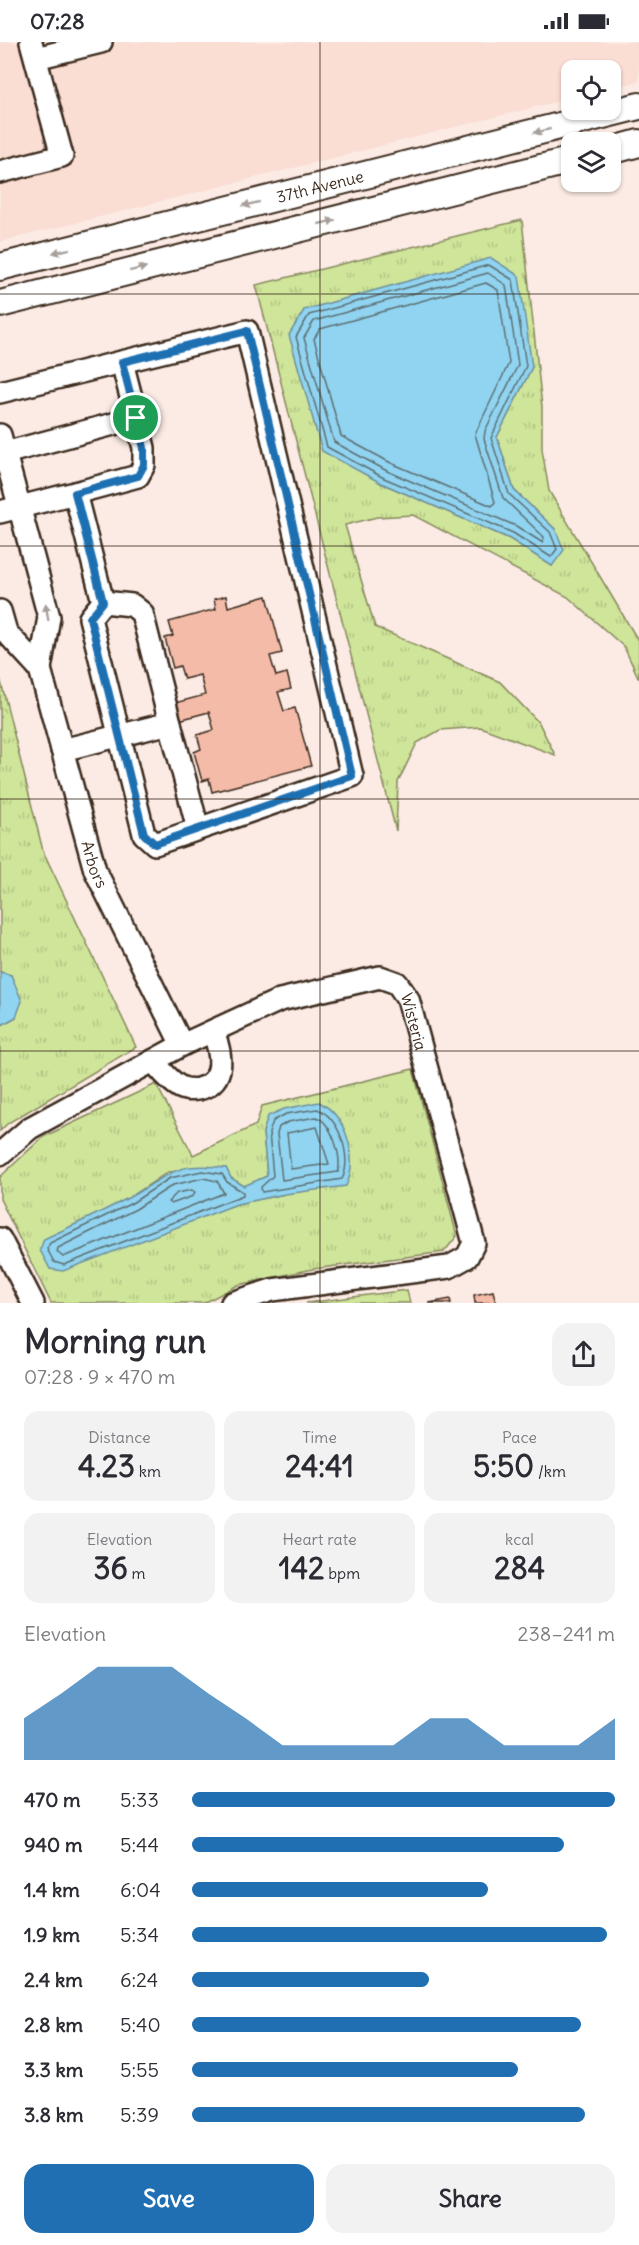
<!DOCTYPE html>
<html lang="en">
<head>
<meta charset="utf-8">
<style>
  body { margin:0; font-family:Delius,sans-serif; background:#f2f2f3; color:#2b2b33; height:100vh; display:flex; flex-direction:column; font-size:22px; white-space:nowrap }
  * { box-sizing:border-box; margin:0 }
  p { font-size:20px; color:#7c7c81 }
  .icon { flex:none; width:33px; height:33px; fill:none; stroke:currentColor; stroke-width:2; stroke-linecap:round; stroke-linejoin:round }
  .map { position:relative; height:1261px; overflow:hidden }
  .details { display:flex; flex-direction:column; background:#fff; flex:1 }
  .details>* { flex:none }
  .fabs { position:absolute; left:561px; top:18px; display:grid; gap:12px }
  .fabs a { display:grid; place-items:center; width:60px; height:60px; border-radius:12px; background:#fff; box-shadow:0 2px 4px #0004; font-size:30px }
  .pin { position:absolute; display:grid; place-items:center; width:51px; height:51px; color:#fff; margin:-26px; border:3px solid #fff; border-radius:50%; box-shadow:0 2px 6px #0007 }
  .round { display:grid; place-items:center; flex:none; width:63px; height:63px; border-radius:18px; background:#f2f2f3 }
  .head { display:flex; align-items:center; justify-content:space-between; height:102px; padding:0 24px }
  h1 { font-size:33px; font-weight:700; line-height:45px }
  .metrics { display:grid; grid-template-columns:repeat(3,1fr); gap:9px; height:102px; padding:6px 24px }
  .metrics div { display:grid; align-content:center; border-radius:15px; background:#f2f2f3; text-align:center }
  .metrics b { font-size:30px; font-weight:700 }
  .metrics small { font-size:16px; font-weight:400 }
  .metrics p { font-size:16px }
  .chart { height:168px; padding:12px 24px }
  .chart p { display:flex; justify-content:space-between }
  .chart svg { width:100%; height:108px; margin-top:6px; fill:#1f6fb2; opacity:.7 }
  .cta { display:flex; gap:12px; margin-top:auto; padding:12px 24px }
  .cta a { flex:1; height:69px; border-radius:18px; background:#1f6fb2; color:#fff; font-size:24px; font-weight:700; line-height:69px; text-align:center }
  .cta a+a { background:#f2f2f3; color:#2b2b33 }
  ul { padding:0 24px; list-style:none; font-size:20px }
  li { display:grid; grid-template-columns:96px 72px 1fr; align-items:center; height:45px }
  li i { height:15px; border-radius:8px; background:#1f6fb2 }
  .status { display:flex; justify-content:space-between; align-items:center; height:42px; padding:0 30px; background:#fff; direction:ltr }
  .status svg { height:16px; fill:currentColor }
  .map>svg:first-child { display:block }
  .built { fill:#faddd3 }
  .grass { fill:url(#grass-tufts); stroke:#85885c; stroke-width:1.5; fill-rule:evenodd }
  .water { fill:#90d4f1; stroke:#6e909d; stroke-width:1.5 }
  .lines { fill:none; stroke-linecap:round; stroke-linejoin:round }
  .shore { stroke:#5d6e72; stroke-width:1.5 }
  .building { fill:#f4bca8; stroke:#3b2a1e; stroke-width:1.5 }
  .minor-casing { stroke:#3b2a1e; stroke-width:26 }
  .major-casing { stroke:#3b2a1e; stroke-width:30 }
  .minor { stroke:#fff; stroke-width:21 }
  .major { stroke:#fff; stroke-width:26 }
  .oneway { fill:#a79f9a }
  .route-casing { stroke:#fff; stroke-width:12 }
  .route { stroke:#1f6fb2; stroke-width:8 }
  .grid { fill:none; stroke:#3b2a1e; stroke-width:1.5; stroke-opacity:0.55 }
  .labels { text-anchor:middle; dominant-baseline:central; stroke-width:4.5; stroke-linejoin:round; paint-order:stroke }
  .street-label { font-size:16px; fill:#3b2a1e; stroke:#fff }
</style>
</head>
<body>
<div class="status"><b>07:28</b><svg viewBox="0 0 49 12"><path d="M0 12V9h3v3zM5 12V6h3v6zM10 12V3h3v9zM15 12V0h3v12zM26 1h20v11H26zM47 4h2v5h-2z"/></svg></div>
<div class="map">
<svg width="639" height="1261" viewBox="0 0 639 1261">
  <defs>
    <pattern id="grass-tufts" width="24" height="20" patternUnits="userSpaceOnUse" patternTransform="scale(1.5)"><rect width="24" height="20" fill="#cfe59a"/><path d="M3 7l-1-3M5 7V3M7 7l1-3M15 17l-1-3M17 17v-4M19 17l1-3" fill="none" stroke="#b3c584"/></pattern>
  </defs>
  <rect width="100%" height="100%" fill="#fcebe5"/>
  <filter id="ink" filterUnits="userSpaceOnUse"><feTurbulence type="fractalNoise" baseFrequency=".0167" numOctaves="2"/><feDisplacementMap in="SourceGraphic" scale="12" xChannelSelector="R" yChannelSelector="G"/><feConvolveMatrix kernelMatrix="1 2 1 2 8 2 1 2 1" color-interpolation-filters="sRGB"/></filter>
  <g filter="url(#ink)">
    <path class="built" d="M0 0H639V39L611 46 610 28H572L571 56 0 200Z"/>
    <path class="grass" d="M522 178 542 365V407L549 449 639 600V637L624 605 568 555 413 473 377 475 345 483 375 585 500 640 539 681 555 713 480 685 440 688 417 701 398 740 396 789 256 243ZM532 325 497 395 514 448 555 487 552 524 510 497 381 441Z
      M0 636 43 809 136 1005 8 1081 0 1089V984L16 975 11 933 0 930Z
      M413 1027 457 1194 444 1210 313 1227 238 1243 204 1261H51L0 1157V1135L43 1095 156 1042 193 1113 256 1083 262 1064ZM263 1090 285 1152 237 1162 188 1179 129 1156 168 1130 226 1126 231 1136 244 1144 267 1134Z
      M407 1248 410 1261H306Z"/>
    <path class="water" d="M491 216 519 234 532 325 497 395 514 448 555 487 564 508 552 524 510 497 381 441 322 409 289 293 304 268Z
      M0 930 11 933 22 959 16 975 0 984Z
      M319 1060C347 1074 359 1117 346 1144L285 1152 237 1162 63 1229 50 1227 40 1208 44 1197C72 1184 100 1171 128 1156 169 1134 173 1119 226 1126L231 1136 244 1144 267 1134 263 1090 268 1074 284 1067Z"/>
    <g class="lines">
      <path class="shore" d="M489 223 513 238 526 324 491 396 509 452 550 490 557 507 551 515 513 491 384 436 327 405 296 295 309 273Z
        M488 231 506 243 518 323 485 389 484 397 503 456 544 495 543 501 516 484 387 429 334 400 304 296 314 279Z
        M486 241 498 248 509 321 475 392 495 460 492 464 391 421 341 394 314 297 320 287Z
        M317 1067C339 1074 353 1117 342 1137L262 1150 261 1145 273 1134 269 1091 273 1079 286 1072Z
        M316 1075C332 1080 342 1115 338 1130L282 1138 277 1092 279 1085 288 1080Z
        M317 1085 329 1122 291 1127 287 1091Z
        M202 1129 222 1132 227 1140 243 1150V1153L64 1223 54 1220 47 1207 50 1201 132 1161 170 1136Z
        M203 1136 217 1139 224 1151 63 1215 57 1210 58 1206 136 1167 173 1143Z
        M192 1148 195 1150 193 1154 171 1162 168 1160 177 1151Z"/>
    </g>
    <path class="building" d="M226 554 228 565 267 554 282 611 270 614 276 634 287 631 291 647 278 650 284 669 295 666 311 724 212 750 209 737 202 739 194 710 201 707 197 693 214 688 209 670 175 679 171 662 205 653 200 633 184 637 180 624 173 626 165 596 173 594 169 580 216 567 214 557Z
      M493 1249 496 1261H475L474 1253Z
      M450 1257 451 1261H429Z"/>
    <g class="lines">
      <g class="minor-casing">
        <g id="minor">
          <path d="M36 16 101 0"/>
          <path d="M0 130 62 114 31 0"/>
          <path d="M0 350 247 289 352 734 155 802 144 792 90 576 103 560 75 451 0 470"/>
          <path id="s1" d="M0 393 49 575 40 627 95 828 182 1003"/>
          <path d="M5 411 136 376"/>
          <path d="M75 451 138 434 144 423V406L122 320"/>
          <path d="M0 569 6 590 40 627"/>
          <path d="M170 681 198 787"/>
          <path d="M62 708 170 681 142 571 132 563 103 560"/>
          <path d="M153 1019C161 1028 169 1039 180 1045 186 1048 192 1048 198 1047 228 1040 221 1010 213 989"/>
          <path id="s2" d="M0 1112 30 1086 182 1003 280 958 380 935 397 941 408 957 474 1201 467 1215 449 1225 272 1248 232 1261"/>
          <path d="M0 1197 33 1261"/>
        </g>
      </g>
      <g class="major-casing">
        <g id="major">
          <path d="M610 109 639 101"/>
          <path id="s3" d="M0 225 639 64"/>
          <path d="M0 262 572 118"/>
        </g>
      </g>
      <use href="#minor" class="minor"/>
      <use href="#major" class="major"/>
    </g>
    <defs><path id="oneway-solid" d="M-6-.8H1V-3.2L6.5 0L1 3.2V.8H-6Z" transform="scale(1.5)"/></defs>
    <g class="oneway">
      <use href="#oneway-solid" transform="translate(542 89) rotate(166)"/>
      <use href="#oneway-solid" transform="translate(251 162) rotate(166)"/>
      <use href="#oneway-solid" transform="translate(327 180) rotate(-14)"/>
      <use href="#oneway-solid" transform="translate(61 209) rotate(166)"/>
      <use href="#oneway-solid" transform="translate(138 227) rotate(-14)"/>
      <use href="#oneway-solid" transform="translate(47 570) rotate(-99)"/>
    </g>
  </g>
  <g class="lines" filter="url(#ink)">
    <g class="route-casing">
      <path id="route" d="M247 289 352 734 155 802 144 792 90 576 103 560 75 451 138 434 144 423V406L122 320Z"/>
    </g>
    <use href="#route" class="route"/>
  </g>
  <path class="grid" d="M320 0V1261M0 252H639M0 504H639M0 757H639M0 1009H639"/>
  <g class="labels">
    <g class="street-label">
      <text stroke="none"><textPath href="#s3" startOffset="330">37th Avenue</textPath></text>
      <text stroke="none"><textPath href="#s1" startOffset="444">Arbors</textPath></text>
      <text stroke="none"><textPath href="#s2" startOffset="484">Wisteria</textPath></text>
    </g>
  </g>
</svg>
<div class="fabs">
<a><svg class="icon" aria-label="locate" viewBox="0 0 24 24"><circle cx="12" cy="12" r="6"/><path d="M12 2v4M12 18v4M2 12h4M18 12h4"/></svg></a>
<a><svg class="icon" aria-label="layers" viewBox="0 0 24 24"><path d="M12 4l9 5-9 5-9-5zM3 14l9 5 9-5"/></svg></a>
</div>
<div class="pin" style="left:136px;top:376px;background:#1e9e55"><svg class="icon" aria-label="arrive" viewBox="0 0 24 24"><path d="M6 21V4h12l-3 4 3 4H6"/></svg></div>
</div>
<section class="details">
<div class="head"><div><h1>Morning run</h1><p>07:28 · 9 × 470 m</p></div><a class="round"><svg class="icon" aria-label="share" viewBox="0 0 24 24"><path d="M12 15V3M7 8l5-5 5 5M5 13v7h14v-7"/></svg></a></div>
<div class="metrics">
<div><p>Distance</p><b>4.23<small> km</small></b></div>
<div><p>Time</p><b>24:41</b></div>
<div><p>Pace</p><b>5:50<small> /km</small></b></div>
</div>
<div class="metrics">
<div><p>Elevation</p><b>36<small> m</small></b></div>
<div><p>Heart rate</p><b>142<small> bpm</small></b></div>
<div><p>kcal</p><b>284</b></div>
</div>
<div class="chart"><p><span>Elevation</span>238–241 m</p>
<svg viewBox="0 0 160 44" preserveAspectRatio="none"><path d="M0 44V27L10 17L20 6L30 6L40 6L50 17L60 27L70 38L80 38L90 38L100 38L110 27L120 27L130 38L140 38L150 38L160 27V44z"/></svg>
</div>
<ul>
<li><b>470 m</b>5:33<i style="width:100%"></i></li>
<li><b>940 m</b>5:44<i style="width:88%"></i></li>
<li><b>1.4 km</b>6:04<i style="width:70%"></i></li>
<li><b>1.9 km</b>5:34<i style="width:98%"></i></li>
<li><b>2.4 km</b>6:24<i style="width:56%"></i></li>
<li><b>2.8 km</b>5:40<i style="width:92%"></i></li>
<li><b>3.3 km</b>5:55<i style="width:77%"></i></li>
<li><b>3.8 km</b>5:39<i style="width:93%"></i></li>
</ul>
<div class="cta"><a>Save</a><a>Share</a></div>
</section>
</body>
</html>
